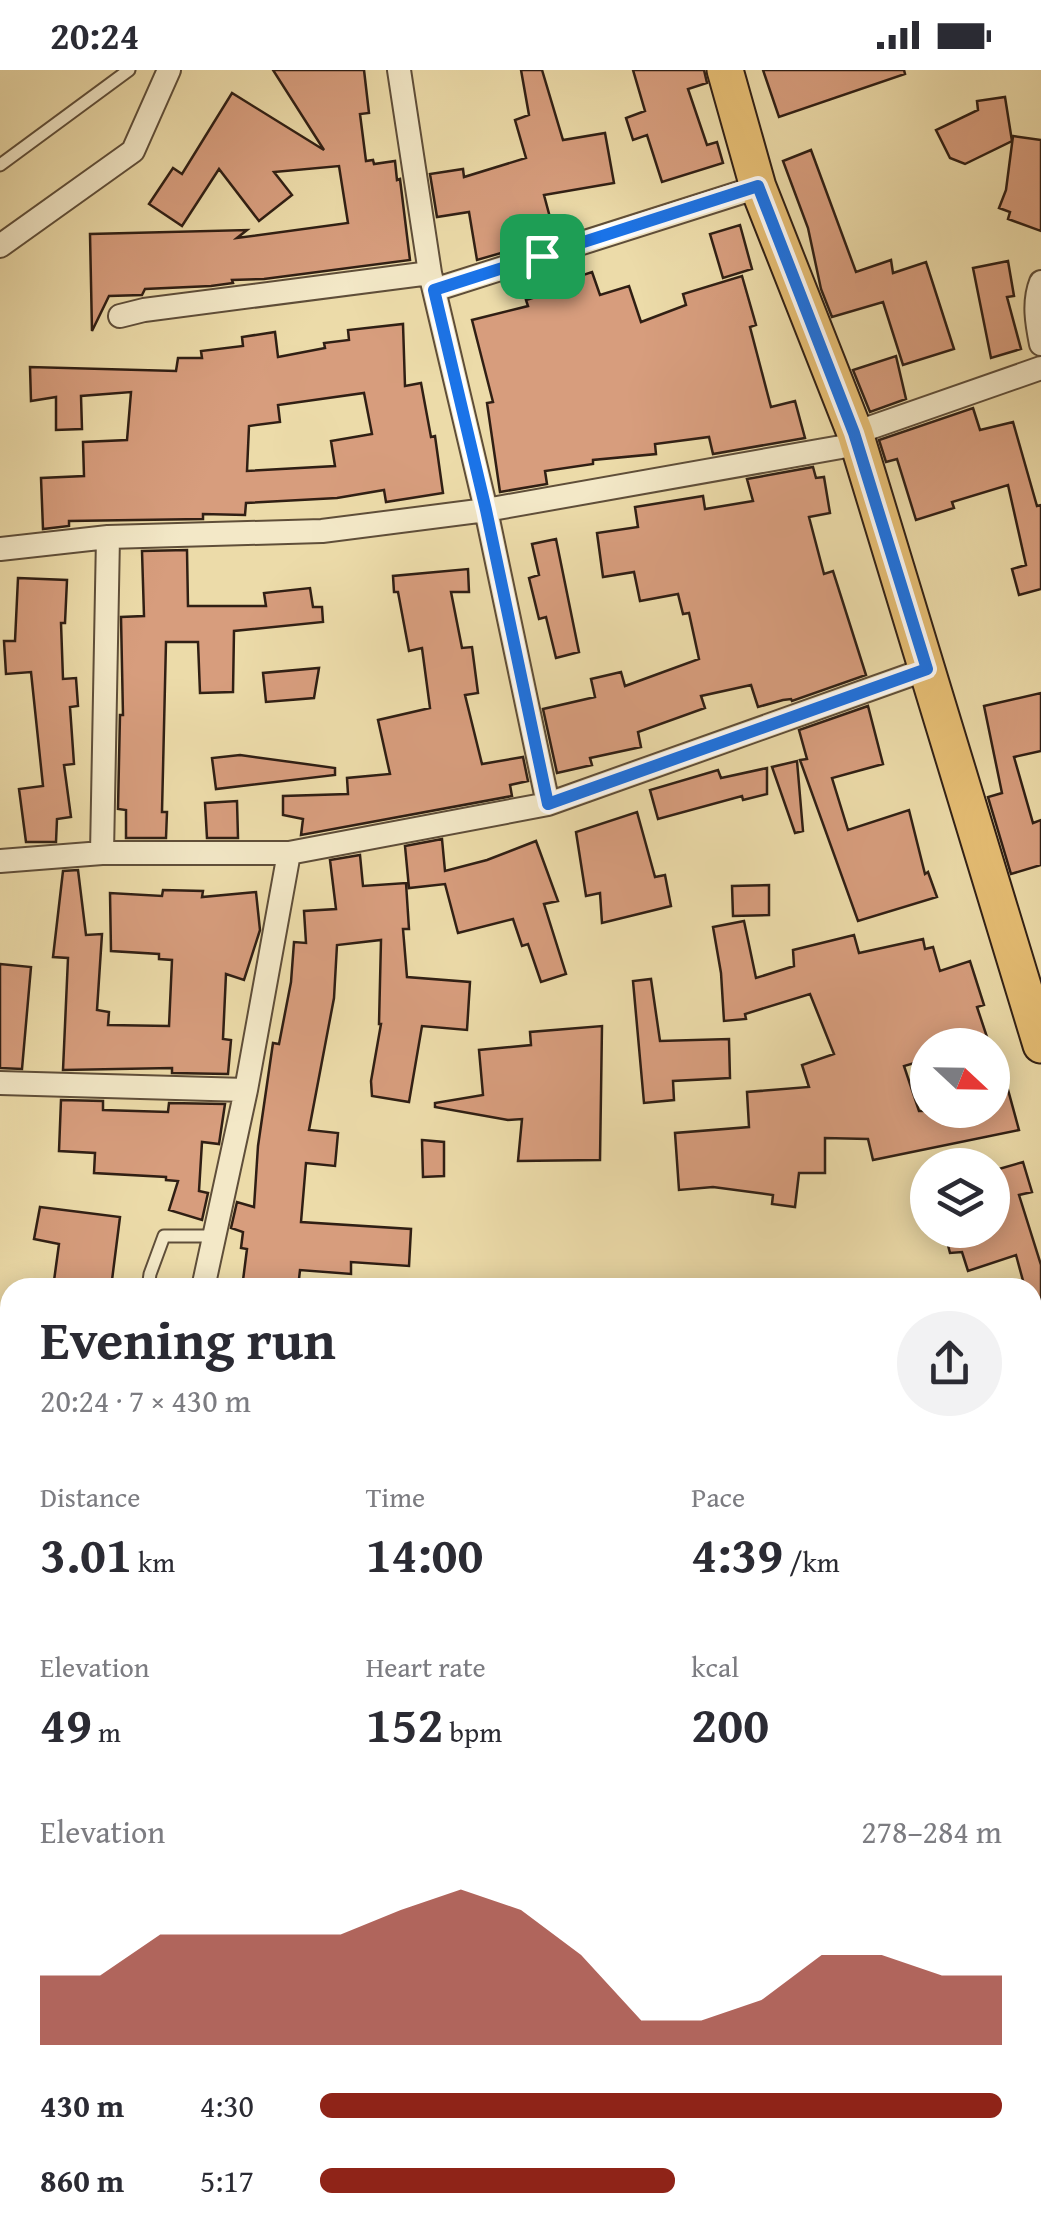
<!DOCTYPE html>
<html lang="en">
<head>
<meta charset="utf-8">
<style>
  body { margin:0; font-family:"Gentium Book Plus",serif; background:#f2f2f3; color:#2b2b33; height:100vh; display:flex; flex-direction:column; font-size:38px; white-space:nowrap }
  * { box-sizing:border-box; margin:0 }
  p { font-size:32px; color:#7c7c81 }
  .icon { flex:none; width:55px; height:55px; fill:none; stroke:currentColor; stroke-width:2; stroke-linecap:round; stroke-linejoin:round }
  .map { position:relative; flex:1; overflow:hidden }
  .drawer { position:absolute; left:0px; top:1208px; width:1042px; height:962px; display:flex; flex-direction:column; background:#fff; border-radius:30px 30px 0 0; box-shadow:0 5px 25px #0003 }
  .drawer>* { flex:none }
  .needle { width:65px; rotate:112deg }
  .tools { position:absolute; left:910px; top:958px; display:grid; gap:20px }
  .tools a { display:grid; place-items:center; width:100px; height:100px; border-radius:50%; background:#fff; box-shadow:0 5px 25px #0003; font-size:50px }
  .pin { position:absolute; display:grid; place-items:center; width:85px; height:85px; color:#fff; margin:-42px; border-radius:20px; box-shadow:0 5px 15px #0006 }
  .round { display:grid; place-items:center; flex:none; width:105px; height:105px; border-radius:52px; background:#f2f2f3 }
  .summary { display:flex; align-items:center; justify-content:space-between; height:170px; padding:0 40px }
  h1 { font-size:55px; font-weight:800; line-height:75px }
  .figures { display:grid; grid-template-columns:repeat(3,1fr); gap:15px; height:170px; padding:10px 40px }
  .figures div { display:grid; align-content:center }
  .figures b { font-size:50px; font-weight:800 }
  .figures small { font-size:28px; font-weight:400 }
  .figures p { font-size:28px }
  .chart { height:280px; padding:20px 40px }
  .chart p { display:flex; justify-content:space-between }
  .chart svg { width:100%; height:180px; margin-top:10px; fill:#8f2418; opacity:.7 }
  ul { padding:0 40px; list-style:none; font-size:32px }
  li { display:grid; grid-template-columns:160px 120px 1fr; align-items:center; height:75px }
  li i { height:25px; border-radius:12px; background:#8f2418 }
  .status { display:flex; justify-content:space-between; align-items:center; height:70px; padding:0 50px; background:#fff; direction:ltr }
  .status svg { height:28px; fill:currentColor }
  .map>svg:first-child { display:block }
  .water { fill:#99bbab; stroke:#6f7d6f; stroke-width:2.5 }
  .building { fill:#d79d7d; stroke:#301f14; stroke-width:2.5; fill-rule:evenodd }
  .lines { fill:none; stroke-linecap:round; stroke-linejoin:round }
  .service-casing { stroke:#5f4e39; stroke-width:15 }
  .minor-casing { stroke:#5f4e39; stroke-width:26 }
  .primary-casing { stroke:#301f14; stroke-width:39 }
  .service { stroke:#f3e8c7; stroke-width:11 }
  .minor { stroke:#f3e8c7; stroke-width:22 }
  .primary { stroke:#e6be74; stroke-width:35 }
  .route-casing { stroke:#fff; stroke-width:20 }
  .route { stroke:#1a73e8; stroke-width:12 }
</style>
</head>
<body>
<div class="status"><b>20:24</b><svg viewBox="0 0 49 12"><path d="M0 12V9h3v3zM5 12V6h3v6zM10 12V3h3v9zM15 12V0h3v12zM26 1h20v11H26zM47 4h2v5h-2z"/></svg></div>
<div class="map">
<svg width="1041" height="2169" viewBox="0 0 1041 2169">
  <rect width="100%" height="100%" fill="#ecdba9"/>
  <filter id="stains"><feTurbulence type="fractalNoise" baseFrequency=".002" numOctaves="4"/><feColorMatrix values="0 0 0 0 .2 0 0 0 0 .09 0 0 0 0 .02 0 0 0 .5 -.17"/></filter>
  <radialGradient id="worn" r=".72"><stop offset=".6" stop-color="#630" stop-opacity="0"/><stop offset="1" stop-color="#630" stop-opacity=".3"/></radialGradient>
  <path class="water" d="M1041 2063V2169H794L834 2160H1032L1033 2069Z"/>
  <path class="building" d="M273 0H364L369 43 360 44 366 91 373 90 374 94 395 91 397 110 400 109 410 190 264 209 232 210 233 213 211 216 145 219 142 225 109 226 92 261 90 164 247 160 237 168 348 153 339 96 274 102 292 125 259 151 219 99 182 156 149 134 173 98 182 104 232 23 324 80Z
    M521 0H542L563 70 605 63 614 113 544 125 552 155 506 169 508 181 477 190 469 142 437 147 430 104 463 99 464 107 526 88 515 50 529 45Z
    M633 0H704L707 13 688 19 707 75 717 72 723 93 662 112 647 65 633 70 626 48 645 41Z
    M763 0H904L905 4 779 47Z
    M1005 27 1012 71 965 94 950 88 936 60 978 40 977 31Z
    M1013 66 1041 70V161L1008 149 1010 142 999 138 1006 120Z
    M811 80 856 202 891 190 893 203 926 192 954 279 903 295 883 232 832 247 821 219 808 158 783 91Z
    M740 155 752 199 723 208 710 164Z
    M1008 191 1014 226 1007 227 1021 279 991 288 973 198Z
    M592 202 600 225 629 216 641 252 686 235 683 224 742 206 756 255 750 257 771 337 795 331 805 368 713 384 709 367 655 374 656 384 593 390V394L545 401 547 414 500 422 487 333 493 332 472 250 528 236 526 230 574 215 571 209Z
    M403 254 405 316 421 313 431 367 435 366 443 423 386 432 384 420 337 428 246 433 245 445 203 444V449L69 451V456L43 459 41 408 84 406 83 372 127 370 131 322 81 326 82 359 56 360V327L31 331 30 297 176 301 178 288H202L201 281 243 276 242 267 275 262 278 287 325 278 324 273 349 270 348 260ZM364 323 372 364 331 371 335 396 247 401 249 356 280 352 278 335Z
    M896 286 906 329 870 342 853 300Z
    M973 338 980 360 1013 352 1037 436 1041 435V519L1019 525 1012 499 1026 495 1008 415 952 432 954 438 916 450 897 389 886 392 879 370Z
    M813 397 816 408 824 407 830 443 809 447 824 504 833 501 866 605 792 631 791 629 783 630 758 637 751 615 701 626 705 638 638 662 641 677 590 688 592 695 557 703 543 639 595 627 591 609 621 602 625 616 699 589 689 543 683 544 678 524 640 531 634 502 603 507 597 463 638 457 635 437 703 426 705 439 753 431 747 409Z
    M556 469 579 582 556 588 546 547 539 549 529 508 539 505 532 474Z
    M187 480 188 536H266L264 523 310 518 313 537H322L323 552 234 561 233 622 200 623 198 572H166L162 742H167L166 768H126V740L118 739 120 645H123L121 547 144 546 142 481Z
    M468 499 469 522H451L462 578 472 577 478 623 465 625 482 694 523 687 528 711 510 715 512 726 301 765 303 749 283 745V726L348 724 347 708 390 704 378 650 430 638 422 578 409 581 398 522H394L393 506Z
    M18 508 67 510 65 553H61L63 609 76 608 78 636 70 637 74 694 64 695 71 747 57 749 56 772H26L19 719 43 716 31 602 6 604 4 571H15Z
    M319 598 314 628 266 632 263 603Z
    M1041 623V681L1014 687 1033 753 1041 750V795L1011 804 988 727 1002 723 984 636Z
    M868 636 883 694 832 708 848 760 909 740 925 804 928 802 937 827 858 851 800 690 807 689 799 660Z
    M240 685 335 698V705L216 719 212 688Z
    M797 691 803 761 795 763 772 697Z
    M767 698V724L743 730 742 726 658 749 650 720 718 700 721 708Z
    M237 731 238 768H207L205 733Z
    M637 742 655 807 665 805 671 836 602 853 600 823 586 826 576 762Z
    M442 769 445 801 487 790 536 771 558 831 544 834 566 904 541 912 528 874 522 876 513 849 458 863 445 814 409 818 405 776Z
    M360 785 363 816 406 813 409 859H403L407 907 470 912 467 960 422 956 409 1032 372 1026 371 1011 381 954H379L381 870 337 875 334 928 309 1060 338 1063 335 1096 306 1093 301 1152 411 1159 409 1196 351 1192V1204L300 1200 298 1218H242L247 1179 241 1178 243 1162 231 1158 237 1132 254 1137 258 1076 273 973 279 974 291 912 294 872 306 873 304 841 336 839 330 790Z
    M78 800 86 865 102 864 97 940 109 942 108 955 169 956 172 890 159 889V884L111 881 110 823 162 826 163 820 203 821 202 827 256 822 260 860 244 910 226 904 223 969 231 970 228 1004 172 1003V998L63 1000 68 888 53 887 63 801Z
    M769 815V845L733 846 732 816Z
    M744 851 756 908 794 896 793 880 854 865 859 883 923 869 925 879 933 877 940 901 970 891 984 935 977 937 987 967 968 975H928V989L904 996 919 1041 992 1040V988L999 987 1019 1060 873 1090 868 1069 825 1068V1103H799L795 1137 772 1134 773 1125 713 1117 679 1120 675 1063 749 1057 747 1022 809 1017 802 995 834 984 810 924 745 944 746 949 724 951 721 903 713 857Z
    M0 894 31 897 22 999 0 998Z
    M651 909 660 971 729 969 730 1008 673 1011 674 1030 644 1033 633 911Z
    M602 956 600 1090 518 1091 522 1049 508 1050 435 1037V1033L483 1025 479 980 531 975 530 962Z
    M61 1030 103 1031V1040L168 1042 169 1033 225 1034 219 1074 202 1072 199 1121 208 1123 202 1150 169 1140 178 1111 166 1110V1107L94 1103 95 1083 59 1081Z
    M422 1070 444 1072V1106L423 1107Z
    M1023 1092 1032 1122 1019 1125 1041 1195V1250L1034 1251 1032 1218H1025L1016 1185 968 1201 962 1182 950 1183 944 1160H992V1101Z
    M40 1137 120 1147 111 1218H53L59 1174 34 1169Z"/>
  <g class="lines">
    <g class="service-casing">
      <path id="service" d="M0 95 129 0
        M148 1218 150 1204 164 1166H212"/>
    </g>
    <g class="minor-casing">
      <path id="minor" d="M399 0 430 203 486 440 548 734
        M0 176 133 81 169 0
        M1041 212C1033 232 1037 254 1041 274
        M434 220 758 117
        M120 246 144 240 430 203
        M855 363 1041 298
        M0 479 108 467 322 461 486 440 858 374
        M102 783 108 467
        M0 791 102 783H289L548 734 927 599
        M0 1013 246 1020
        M203 1218 246 1020 289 783
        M0 1445 10 1446"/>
    </g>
    <g class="primary-casing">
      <path id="primary" d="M725 0 758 117 855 363 1041 975"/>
    </g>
    <use href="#service" class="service"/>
    <use href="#minor" class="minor"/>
    <use href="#primary" class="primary"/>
  </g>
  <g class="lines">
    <g class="route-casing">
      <path id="route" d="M758 116 854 363 927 599 548 734 486 440 434 220Z"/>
    </g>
    <use href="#route" class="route"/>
  </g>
  <rect width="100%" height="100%" filter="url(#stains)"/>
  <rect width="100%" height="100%" fill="url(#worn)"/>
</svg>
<div class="tools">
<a><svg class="needle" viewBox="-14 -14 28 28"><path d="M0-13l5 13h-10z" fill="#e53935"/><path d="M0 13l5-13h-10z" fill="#7c7c81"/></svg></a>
<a><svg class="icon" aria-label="layers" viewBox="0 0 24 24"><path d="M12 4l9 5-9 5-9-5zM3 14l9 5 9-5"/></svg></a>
</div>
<div class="pin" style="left:542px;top:186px;background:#1e9e55"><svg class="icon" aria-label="arrive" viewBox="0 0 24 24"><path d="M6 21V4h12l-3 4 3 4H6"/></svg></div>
<section class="drawer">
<div class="summary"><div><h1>Evening run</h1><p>20:24 · 7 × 430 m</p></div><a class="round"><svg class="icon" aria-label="share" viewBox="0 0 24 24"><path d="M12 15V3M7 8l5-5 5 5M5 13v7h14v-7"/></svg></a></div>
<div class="figures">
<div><p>Distance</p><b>3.01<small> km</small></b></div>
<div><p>Time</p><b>14:00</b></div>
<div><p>Pace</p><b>4:39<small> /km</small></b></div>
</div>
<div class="figures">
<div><p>Elevation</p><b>49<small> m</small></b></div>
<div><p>Heart rate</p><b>152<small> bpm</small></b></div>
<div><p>kcal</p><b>200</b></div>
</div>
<div class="chart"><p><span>Elevation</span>278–284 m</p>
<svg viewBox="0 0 160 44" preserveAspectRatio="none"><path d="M0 44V27L10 27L20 17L30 17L40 17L50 17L60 11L70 6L80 11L90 22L100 38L110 38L120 33L130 22L140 22L150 27L160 27V44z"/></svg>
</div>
<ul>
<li><b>430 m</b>4:30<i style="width:100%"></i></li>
<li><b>860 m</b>5:17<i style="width:52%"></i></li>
</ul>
</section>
</div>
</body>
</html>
